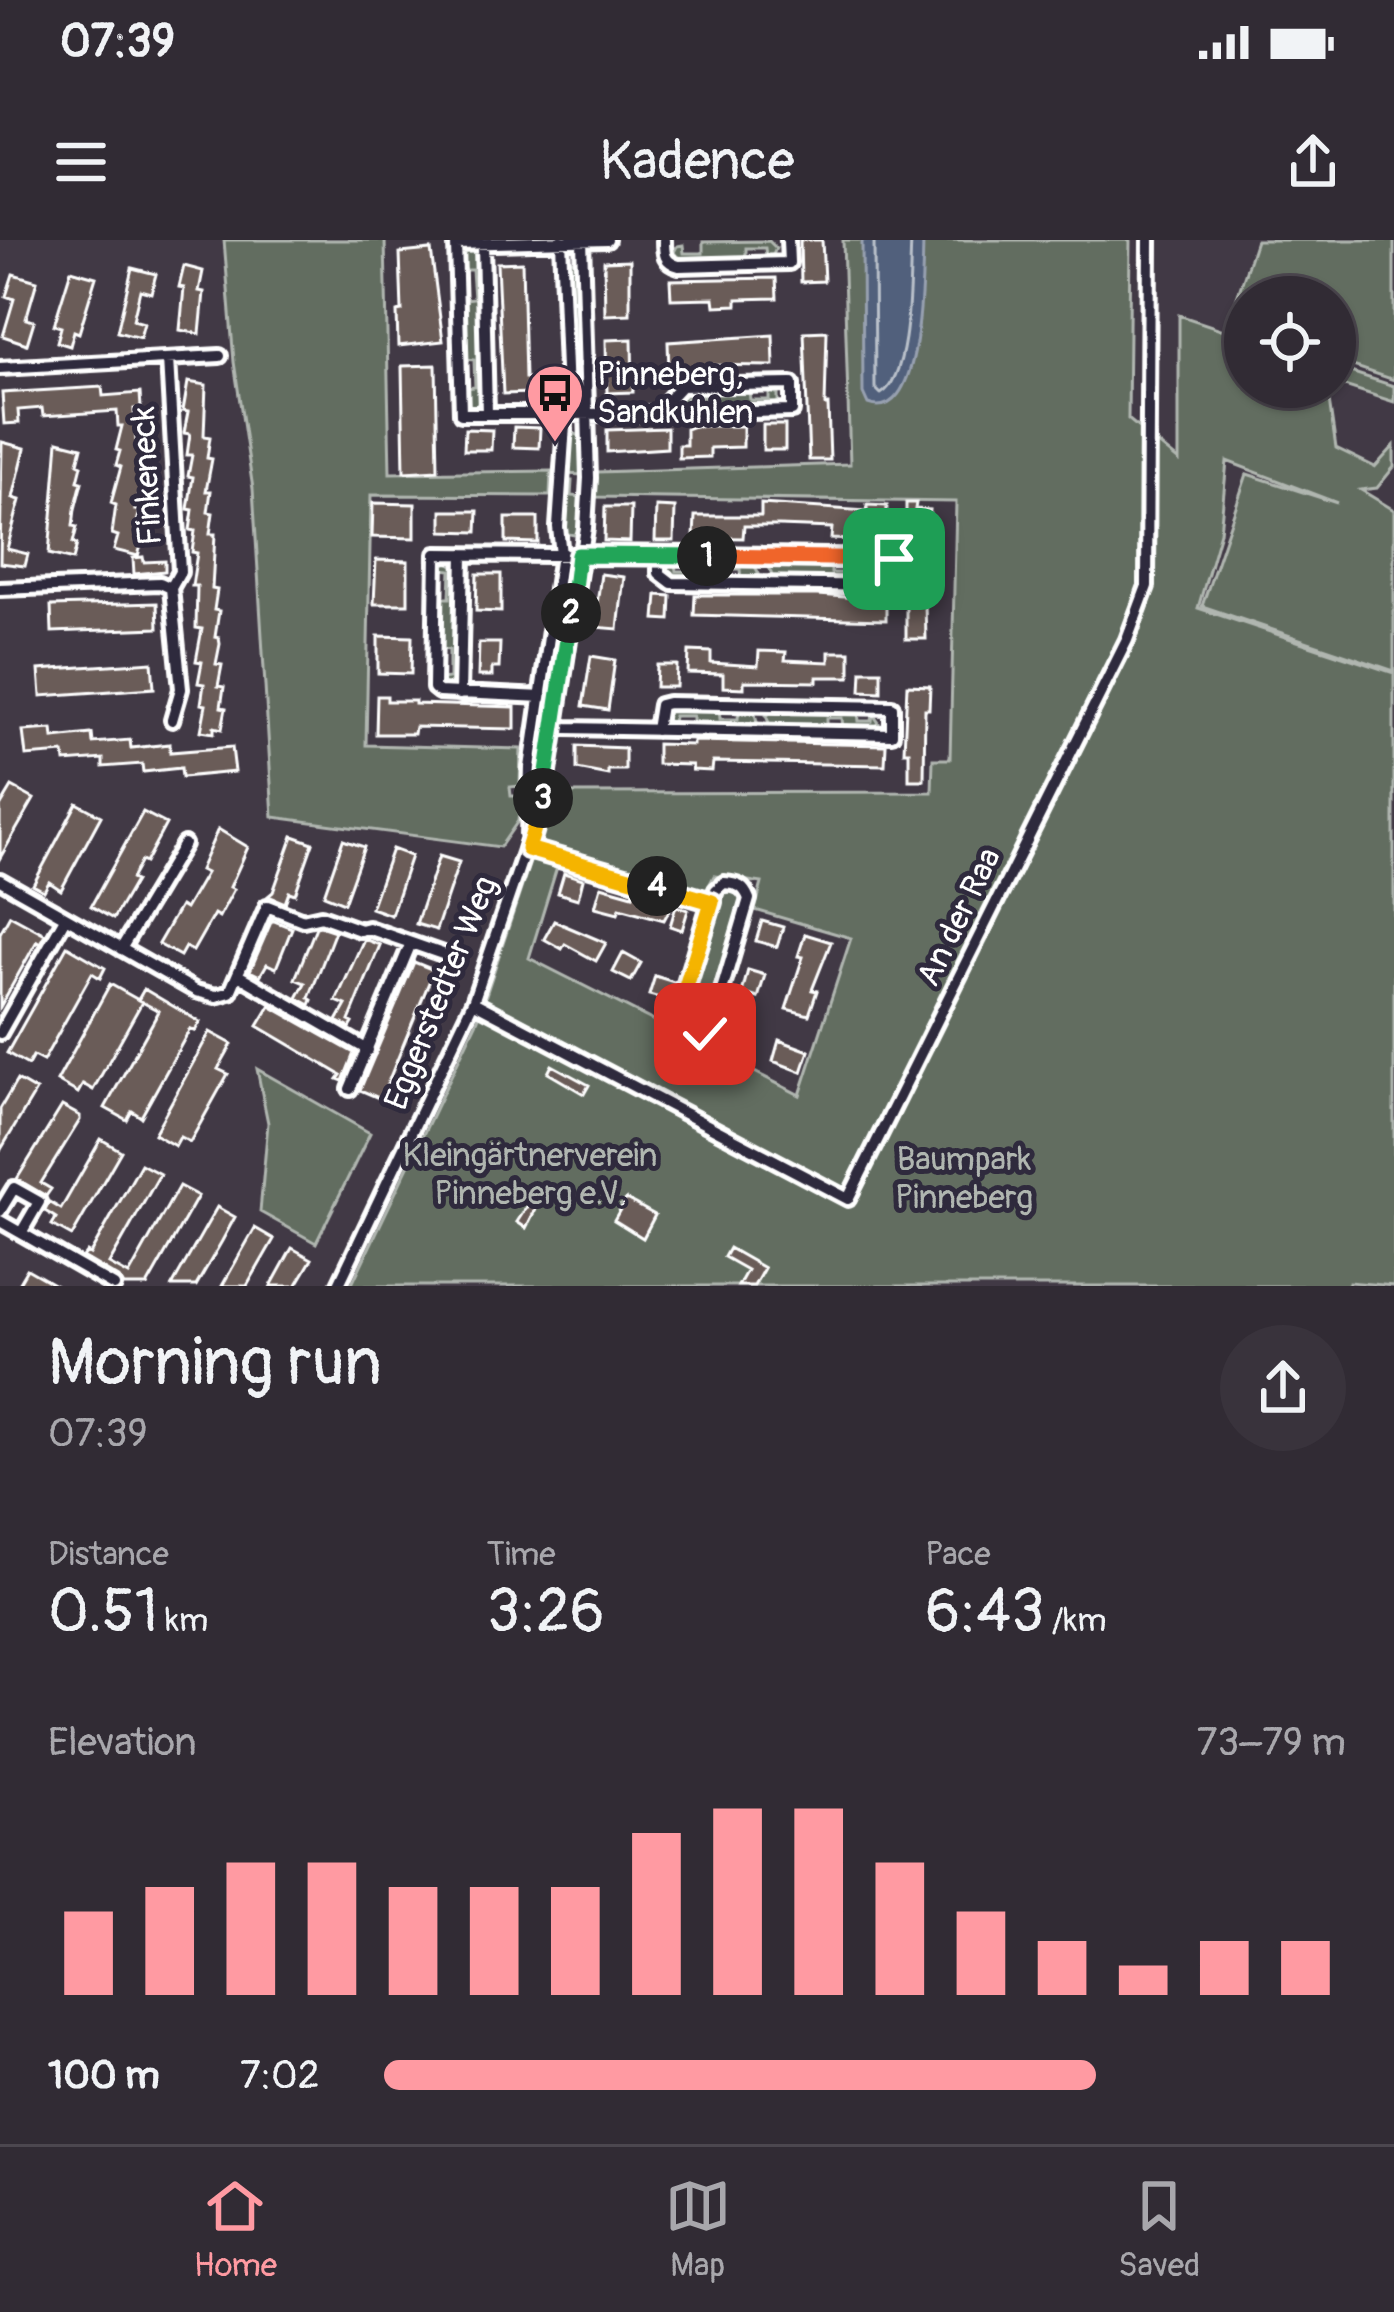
<!DOCTYPE html>
<html lang="en">
<head>
<meta charset="utf-8">
<style>
  body { margin:0; font-family:Pangolin,sans-serif; background:#39333c; color:#f1f3f6; height:100vh; display:flex; flex-direction:column; font-size:45px; white-space:nowrap }
  * { box-sizing:border-box; margin:0 }
  p { font-size:39px; color:#a8a7ac }
  .icon { flex:none; width:66px; height:66px; fill:none; stroke:currentColor; stroke-width:2; stroke-linecap:round; stroke-linejoin:round }
  .map { position:relative; height:1046px; overflow:hidden }
  .details { display:flex; flex-direction:column; background:#312b34; flex:1 }
  .details>* { flex:none }
  .tools { position:absolute; left:1224px; top:36px; display:grid; gap:24px }
  .tools a { display:grid; place-items:center; width:132px; height:132px; border-radius:50%; background:#312b34; box-shadow:0 3px 9px #0004,0 0 0 3px #4c474f; font-size:60px }
  .pin { position:absolute; display:grid; place-items:center; width:102px; height:102px; color:#fff; margin:-51px; border-radius:24px; box-shadow:0 6px 18px #0006 }
  .km { position:absolute; width:60px; height:60px; margin:-30px; border-radius:50%; background:#222; color:#fff; font-size:33px; line-height:60px; text-align:center }
  .round { display:grid; place-items:center; flex:none; width:126px; height:126px; border-radius:63px; background:#39333c }
  .headline { display:flex; align-items:center; justify-content:space-between; height:204px; padding:0 48px }
  h1 { font-size:66px; font-weight:600; line-height:90px }
  .metrics { display:grid; grid-template-columns:repeat(3,1fr); gap:18px; height:204px; padding:12px 48px }
  .metrics div { display:grid; align-content:center }
  .metrics b { font-size:60px; font-weight:600 }
  .metrics small { font-size:33px; font-weight:400 }
  .metrics p { font-size:33px }
  .chart { height:336px; padding:24px 48px }
  .chart p { display:flex; justify-content:space-between }
  .chart svg { width:100%; height:216px; margin-top:12px; stroke:#ff9aa2; stroke-width:6 }
  ul { padding:0 48px; list-style:none; font-size:39px }
  li { display:grid; grid-template-columns:192px 144px 1fr; align-items:center; height:90px }
  li i { height:30px; border-radius:15px; background:#ff9aa2 }
  .status { display:flex; justify-content:space-between; align-items:center; height:84px; padding:0 60px; background:#312b34; direction:ltr }
  .status svg { height:33px; fill:currentColor }
  header { display:flex; justify-content:space-between; align-items:center; height:156px; padding:0 48px; background:#312b34; font-size:54px; font-weight:600 }
  .menu { display:flex; justify-content:space-around; align-items:center; height:168px; border-top:3px solid #4c474f; background:#312b34; font-size:33px; color:#a8a7ac }
  .menu a { display:grid; justify-items:center; gap:6px }
  .menu .on { color:#ff9aa2 }
  .map>svg:first-child { display:block }
  .green { fill:#626d61; stroke:#b0b6b0; stroke-width:3 }
  .water { fill:#51617b; stroke:#97a0b0; stroke-width:3 }
  .lines { fill:none; stroke-linecap:round; stroke-linejoin:round }
  .shore { stroke:#b9c0ca; stroke-width:3 }
  .building { fill:#6a5c59; stroke:#fff; stroke-width:3 }
  .minor-casing { stroke:#fff; stroke-width:20 }
  .minor { stroke:#2f2a3d; stroke-width:10 }
  .split-1-casing { stroke:#fff; stroke-width:24 }
  .split-2-casing { stroke:#fff; stroke-width:24 }
  .split-3-casing { stroke:#fff; stroke-width:24 }
  .split-4-casing { stroke:#fff; stroke-width:24 }
  .split-5-casing { stroke:#fff; stroke-width:24 }
  .split-1 { stroke:#f0652b; stroke-width:15 }
  .split-2 { stroke:#22a559; stroke-width:15 }
  .split-3 { stroke:#22a559; stroke-width:15 }
  .split-4 { stroke:#f5b400; stroke-width:15 }
  .split-5 { stroke:#f5b400; stroke-width:15 }
  .labels { text-anchor:middle; dominant-baseline:central; stroke-width:10; stroke-linejoin:round; paint-order:stroke }
  .poi-label { font-size:33px; fill:#fff; stroke:#2f2a3d; text-anchor:start }
  .street-label { font-size:33px; fill:#fff; stroke:#2f2a3d }
  .park-label { font-size:33px; fill:#b0b6b0; stroke:#2f2a3d }
</style>
</head>
<body>
<div class="status"><b>07:39</b><svg viewBox="0 0 49 12"><path d="M0 12V9h3v3zM5 12V6h3v6zM10 12V3h3v9zM15 12V0h3v12zM26 1h20v11H26zM47 4h2v5h-2z"/></svg></div>
<header><svg class="icon" aria-label="menu" viewBox="0 0 24 24"><path d="M4 6h16M4 12h16M4 18h16"/></svg>Kadence<svg class="icon" aria-label="share" viewBox="0 0 24 24"><path d="M12 15V3M7 8l5-5 5 5M5 13v7h14v-7"/></svg></header>
<div class="map">
<svg width="1394" height="1046" viewBox="0 0 1394 1046">
  <rect width="100%" height="100%" fill="#413945"/>
  <filter id="ink" filterUnits="userSpaceOnUse"><feTurbulence type="fractalNoise" baseFrequency=".00833" numOctaves="2"/><feDisplacementMap in="SourceGraphic" scale="24" xChannelSelector="R" yChannelSelector="G"/><feConvolveMatrix kernelMatrix="1 2 1 2 8 2 1 2 1" color-interpolation-filters="sRGB"/></filter>
  <g filter="url(#ink)">
    <path class="green" d="M224 0H385L390 233 551 231 550 256 371 255 366 505 521 509 520 546 510 547 511 556H521L518 581 500 607 273 577 253 249 234 122Z
      M843 0H1130L1128 179 1179 221V75L1245 97V147H1327L1336 208 1375 227 1394 206V227L1377 248 1361 250 1394 270V431L1202 366 1247 234 1337 263 1227 221 1220 292 1198 368 1394 433V1046L1349 1042 1348 1046H351L478 779 530 622 536 617 558 624 529 718 800 855 851 698 755 670 762 643 714 636 706 651 699 653 537 606 558 544 565 553 932 552 933 519H950L956 262 596 257 597 232 850 224Z
      M1256 0H1394V140L1335 120V57H1245V91L1228 85Z
      M769 1 776 8 773 15 766 16 765 8H746V19L680 21 674 12 677 6 683 5 684 13H703V2Z
      M473 11 479 17 482 162 472 167 467 163 466 148 475 147 474 120 466 119 462 70 465 69V59L474 58 472 30H463L465 12Z
      M572 20 578 21 583 150 578 156 570 151 568 25Z
      M1335 127 1394 146V162L1335 143Z
      M749 150 750 160H769V151L778 155V163L772 167 707 168 706 157 686 158 685 167 677 159 685 151Z
      M569 193 585 196V235L563 234Z
      M564 241H572L571 256 583 257 582 287 574 295 563 293Z
      M695 320 753 322 759 334 753 340H741L740 329H722L721 339H674L666 333 670 324 675 323 676 331H695Z
      M447 321 458 328 456 441 451 447 441 444 440 439 449 438V410L441 409V403L437 402 441 358H450L451 330 442 329Z
      M774 322H831V333H845V322L875 323 882 328V334L875 340 874 331H861L860 341 773 340 769 326Z
      M569 335 572 341 559 434 555 435 550 430 561 340Z
      M670 467 719 468 720 479H738L739 469 754 471 757 481 749 488 693 487V476H674L673 484H669L663 474Z
      M772 469 858 471 859 481H872L873 474 879 483 873 490 843 489 842 478H827V489L771 487 766 476Z
      M735 651 742 660V666L708 780 698 789 684 779V772L718 658 723 653Z
      M257 829 370 893 316 1003 260 972 268 883Z"/>
    <path class="water" d="M862 0H923C922 33 924 185 868 164L863 153Z"/>
    <g class="lines">
      <path class="shore" d="M874 0 875 148 881 154C912 136 909 35 911 0"/>
    </g>
    <path class="building" d="M800 0H822L824 41 801 42Z
      M431 10 443 101 398 106 397 72 402 71 400 13Z
      M630 20V74L605 75 604 21Z
      M522 22 525 138H531V153L503 154 497 23Z
      M184 26 203 31 199 51 204 52 200 94 180 90 184 48 179 47Z
      M132 28 156 34 151 53 140 50 133 80 144 83 140 98 117 92Z
      M71 30 96 37 79 93 74 91 70 106 57 102 61 87 54 85Z
      M13 34 37 41 26 79 34 81 27 104 3 96 14 59 6 56Z
      M776 38 777 58 737 59V65L715 66 714 58 671 59 670 40Z
      M827 91 825 165H828L830 220H809L804 92Z
      M773 95 774 126 694 125 695 130 669 131 668 102Z
      M632 99 633 152 607 153 606 100Z
      M436 125 438 230 404 232 402 126Z
      M188 142 206 145 204 196 210 197 207 218 212 219 206 251H211L208 272 213 273 210 294H215L212 349 217 350 214 370 219 371 215 397 219 398 220 404 216 424 222 425 218 446 224 447 221 467 226 468 222 489 214 487V493L201 491 206 465 201 464 204 444 198 443 202 422 196 421 202 389 196 388 197 346H192L197 313 192 312 195 291 190 290 193 270 188 269 193 237 188 236 192 215H187L190 194 184 193 188 172 183 171Z
      M102 147 103 156 140 153 141 168 134 169 136 200 144 202 140 232 145 233 135 270 140 271 136 286 141 287 137 301 142 302 138 316 114 310 118 296 112 294 116 265 111 263 121 227 116 225 120 211 116 210 122 186H118L117 171 43 176 42 168 18 170 19 183 4 184 2 153Z
      M763 185H785V210H763Z
      M694 186H743V207L710 208V217L679 218V205H686V189Z
      M514 187 540 188 539 208 513 207Z
      M667 188V208L607 212V190Z
      M465 189 492 190 491 210H464Z
      M58 201 82 207 78 223 82 225 78 241 82 242 75 269 73 286 77 287 73 303 77 304 73 320 49 314Z
      M2 202 25 208 13 258 20 260 7 309 28 314 25 326 0 323Z
      M373 263 415 264V298L372 297Z
      M906 263H916L915 269 930 270 924 330 926 399H906V363L903 362 906 339Z
      M761 264 867 271V265L887 266 886 287H851V300L831 299 832 288 779 286H744L743 298 694 297 695 276H761Z
      M605 267H631L630 302 604 301Z
      M656 267 675 268 674 301H655Z
      M442 271H478L477 292 442 291Z
      M506 278H538V303L506 302Z
      M143 317 144 322 165 321V331L134 334 133 318Z
      M376 320 408 321V364H374Z
      M477 334H501V372L476 371Z
      M601 334 624 337 618 389 594 387Z
      M657 355 671 356 670 380 655 379Z
      M695 355H817L886 360V380L694 375Z
      M157 363 158 388 52 392 51 366Z
      M378 396 412 397 411 434 378 433Z
      M479 403H500L499 428H492V436H478Z
      M689 411 711 412V423L758 426 759 411 786 412 785 420 829 422V412H850V437H817V442L744 441V448L723 447V434L688 433Z
      M591 416 615 420 608 470 583 466Z
      M152 422 154 448 41 456 39 430Z
      M657 425H677L676 447H656Z
      M862 431H881V452L861 451Z
      M907 445 930 446 929 469H925L924 540H909V511H904Z
      M377 456H387V461H415V464L515 467V489L415 487 414 494H376Z
      M52 489 53 498 92 494 93 503 130 500 131 508 170 504V512L232 507 235 532 182 537 181 528 143 532 142 524 103 527V519L65 522 64 513 26 516 23 491Z
      M693 501 886 505 885 525 713 522 712 531 692 530V525L657 524V504L693 505Z
      M577 506 625 508V530H608V535L577 529Z
      M12 547 34 559 0 618V567Z
      M77 563 101 576 61 650 49 642 44 651 33 645Z
      M143 572 166 584 145 623 141 621 131 639 135 641 113 679 91 666Z
      M218 589 248 607 230 647 234 649 219 677 214 674 193 711 185 707 180 716 158 704 180 666 185 669 206 633 200 630Z
      M293 596 313 603 295 654 289 652 285 663 268 656 273 652Z
      M343 600 364 607 344 663 324 655Z
      M392 609 411 616 391 675 371 668Z
      M439 616 459 622 436 690 416 684Z
      M564 633 583 639 578 659 558 653Z
      M601 646 633 655 634 650 653 655 652 660 672 665 664 680 620 668 618 673 595 667Z
      M676 666 688 670 682 690 670 686Z
      M10 675 45 694 40 703 37 701 0 767V693Z
      M272 680 292 688 276 728 267 724 260 736 250 731Z
      M554 681 606 703 596 721 565 704 562 709 544 699Z
      M762 681 783 687 777 707 756 701Z
      M320 686 335 691 309 758 312 760 310 765 297 758 305 743 295 739 316 687Z
      M805 694 831 702 812 750 817 751 809 775 786 769 803 717 798 716Z
      M364 699 380 705 349 781 353 783 350 788 337 781 346 765 336 761Z
      M67 706 105 728 100 738 92 733 43 821 33 816 28 825 7 813Z
      M623 713 641 723 631 741 613 732Z
      M414 722 434 730 381 859 360 850Z
      M748 730 765 735 758 758 742 753Z
      M655 736 677 743 671 761 649 755Z
      M110 744 142 762 93 850 83 844 78 853 57 841Z
      M144 749 200 782 195 791 190 789 141 877 132 871 127 880 105 868 159 771 138 760Z
      M270 766 354 813 343 841 338 839 341 835 258 786Z
      M733 782 757 788 752 807 728 800Z
      M210 792 232 804 218 829 228 834 190 902 180 897 175 906 154 894Z
      M779 800 809 811 802 832 773 821Z
      M552 825 589 845 584 854 548 833Z
      M17 840 36 851 0 911V869Z
      M62 866 80 876V880L41 943 51 949 46 956 17 939Z
      M101 899 121 911 72 996 52 985 56 978 45 971 49 962 61 969Z
      M141 924 160 934 109 1024 129 1035 179 946 198 956 147 1046H124L119 1038 83 1017 87 1012 90 1014Z
      M537 951 543 955 526 988 517 982Z
      M626 959 655 975 643 998 614 980Z
      M217 967 235 977 222 1001 196 1046H172Z
      M255 988 274 999 247 1046H222Z
      M292 1008 312 1019 305 1031 296 1046H271Z
      M729 1008 764 1028 754 1046H738L747 1030 724 1017Z
      M27 1029 57 1046H17Z"/>
    <g class="lines">
      <g class="minor-casing">
        <path id="minor" d="M607 0 456 4 461 174C571 174 681 174 792 171V144L681 146 669 159 670 174
          M664 0C664 14 664 22 679 26L789 23 788 0
          M483 4 487 174
          M168 119 180 332 171 348
          M0 128 220 116
          M0 349 160 343 171 348 181 449 172 480
          M460 454 463 314
          M543 457 439 452 434 448 436 314C589 315 741 317 894 319V346L672 343 659 333V315
          M556 487 567 488 892 494V467L668 463 660 465 656 490
          M528 594 530 528 561 315 558 287 567 155 561 0
          M528 609 712 662
          M0 640 196 751 216 756 230 752 267 666 303 680 321 676 360 690 368 688 454 718
          M724 643C738 644 744 646 749 659L712 784 705 794H691L679 785 677 776 716 650Z
          M121 709 184 604
          M238 735 368 810
          M473 762 848 959 1127 400 1147 346 1149 0
          M0 793 65 678
          M350 849 411 703
          M0 971 14 948 39 962 21 993
          M0 981 114 1046
          M338 1046 473 762 542 560 586 288 589 238 582 0"/>
      </g>
      <use href="#minor" class="minor"/>
    </g>
  </g>
  <g class="lines" filter="url(#ink)">
    <g class="split-1-casing">
      <path id="split-1" d="M707 316 894 319"/>
    </g>
    <g class="split-2-casing">
      <path id="split-2" d="M571 373 578 315 707 316"/>
    </g>
    <g class="split-3-casing">
      <path id="split-3" d="M543 558 571 373"/>
    </g>
    <g class="split-4-casing">
      <path id="split-4" d="M543 558 528 609 657 646"/>
    </g>
    <g class="split-5-casing">
      <path id="split-5" d="M657 646 712 662 677 776 679 785 691 794H705"/>
    </g>
    <use href="#split-1" class="split-1"/>
    <use href="#split-2" class="split-2"/>
    <use href="#split-3" class="split-3"/>
    <use href="#split-4" class="split-4"/>
    <use href="#split-5" class="split-5"/>
  </g>
  <defs>
    <g id="bus-pin" transform="scale(3)"><path d="M0 17L-7.5 6A9.5 9.5 0 1 1 7.5 6Z" fill="#ff9aa2" stroke="#2f2a3d"/><path d="M-5-6H5V4H4V6H2V4H-2V6H-4V4H-5ZM-3.5-4V0h7V-4ZM-3.5 1.2v1.5H-2V1.2ZM2 1.2v1.5H3.5V1.2Z" fill="#111"/></g>
  </defs>
  <g fill-rule="evenodd">
    <use href="#bus-pin" x="555" y="153"/>
  </g>
  <g class="labels">
    <g class="poi-label">
      <text x="597" y="134">Pinneberg,<tspan x="597" dy="38">Sandkuhlen</tspan></text>
    </g>
    <g class="street-label">
      <text transform="translate(147 236) rotate(-93)">Finkeneck</text>
      <text transform="translate(959 677) rotate(-64)">An der Raa</text>
      <text transform="translate(441 753) rotate(-68)">Eggerstedter Weg</text>
    </g>
    <g class="park-label">
      <text x="530" y="915">Kleingärtnerverein<tspan x="530" dy="38">Pinneberg e.V.</tspan></text>
      <text x="964" y="919">Baumpark<tspan x="964" dy="38">Pinneberg</tspan></text>
    </g>
  </g>
</svg>
<div class="tools">
<a><svg class="icon" aria-label="locate" viewBox="0 0 24 24"><circle cx="12" cy="12" r="6"/><path d="M12 2v4M12 18v4M2 12h4M18 12h4"/></svg></a>
</div>
<div class="pin" style="left:894px;top:319px;background:#1e9e55"><svg class="icon" aria-label="arrive" viewBox="0 0 24 24"><path d="M6 21V4h12l-3 4 3 4H6"/></svg></div>
<div class="pin" style="left:705px;top:794px;background:#d93025"><svg class="icon" aria-label="check" viewBox="0 0 24 24"><path d="M5 12l5 5 9-10"/></svg></div>
<b class="km" style="left:707px;top:316px">1</b>
<b class="km" style="left:571px;top:373px">2</b>
<b class="km" style="left:543px;top:558px">3</b>
<b class="km" style="left:657px;top:646px">4</b>
</div>
<section class="details">
<div class="headline"><div><h1>Morning run</h1><p>07:39</p></div><a class="round"><svg class="icon" aria-label="share" viewBox="0 0 24 24"><path d="M12 15V3M7 8l5-5 5 5M5 13v7h14v-7"/></svg></a></div>
<div class="metrics">
<div><p>Distance</p><b>0.51<small> km</small></b></div>
<div><p>Time</p><b>3:26</b></div>
<div><p>Pace</p><b>6:43<small> /km</small></b></div>
</div>
<div class="chart"><p><span>Elevation</span>73–79 m</p>
<svg viewBox="0 0 160 44" preserveAspectRatio="none"><path d="M5 44V27M15 44V22M25 44V17M35 44V17M45 44V22M55 44V22M65 44V22M75 44V11M85 44V6M95 44V6M105 44V17M115 44V27M125 44V33M135 44V38M145 44V33M155 44V33"/></svg>
</div>
<ul>
<li><b>100 m</b>7:02<i style="width:74%"></i></li>
</ul>
</section>
<nav class="menu">
<a class="on"><svg class="icon" aria-label="home" viewBox="0 0 24 24"><path d="M3 11l9-7 9 7M6 9v11h12V9"/></svg>Home</a>
<a><svg class="icon" aria-label="map" viewBox="0 0 24 24"><path d="M3 6l6-2 6 2 6-2v14l-6 2-6-2-6 2zM9 4v14M15 6v14"/></svg>Map</a>
<a><svg class="icon" aria-label="saved" viewBox="0 0 24 24"><path d="M7 4h10v16l-5-4-5 4z"/></svg>Saved</a>
</nav>
</body>
</html>
